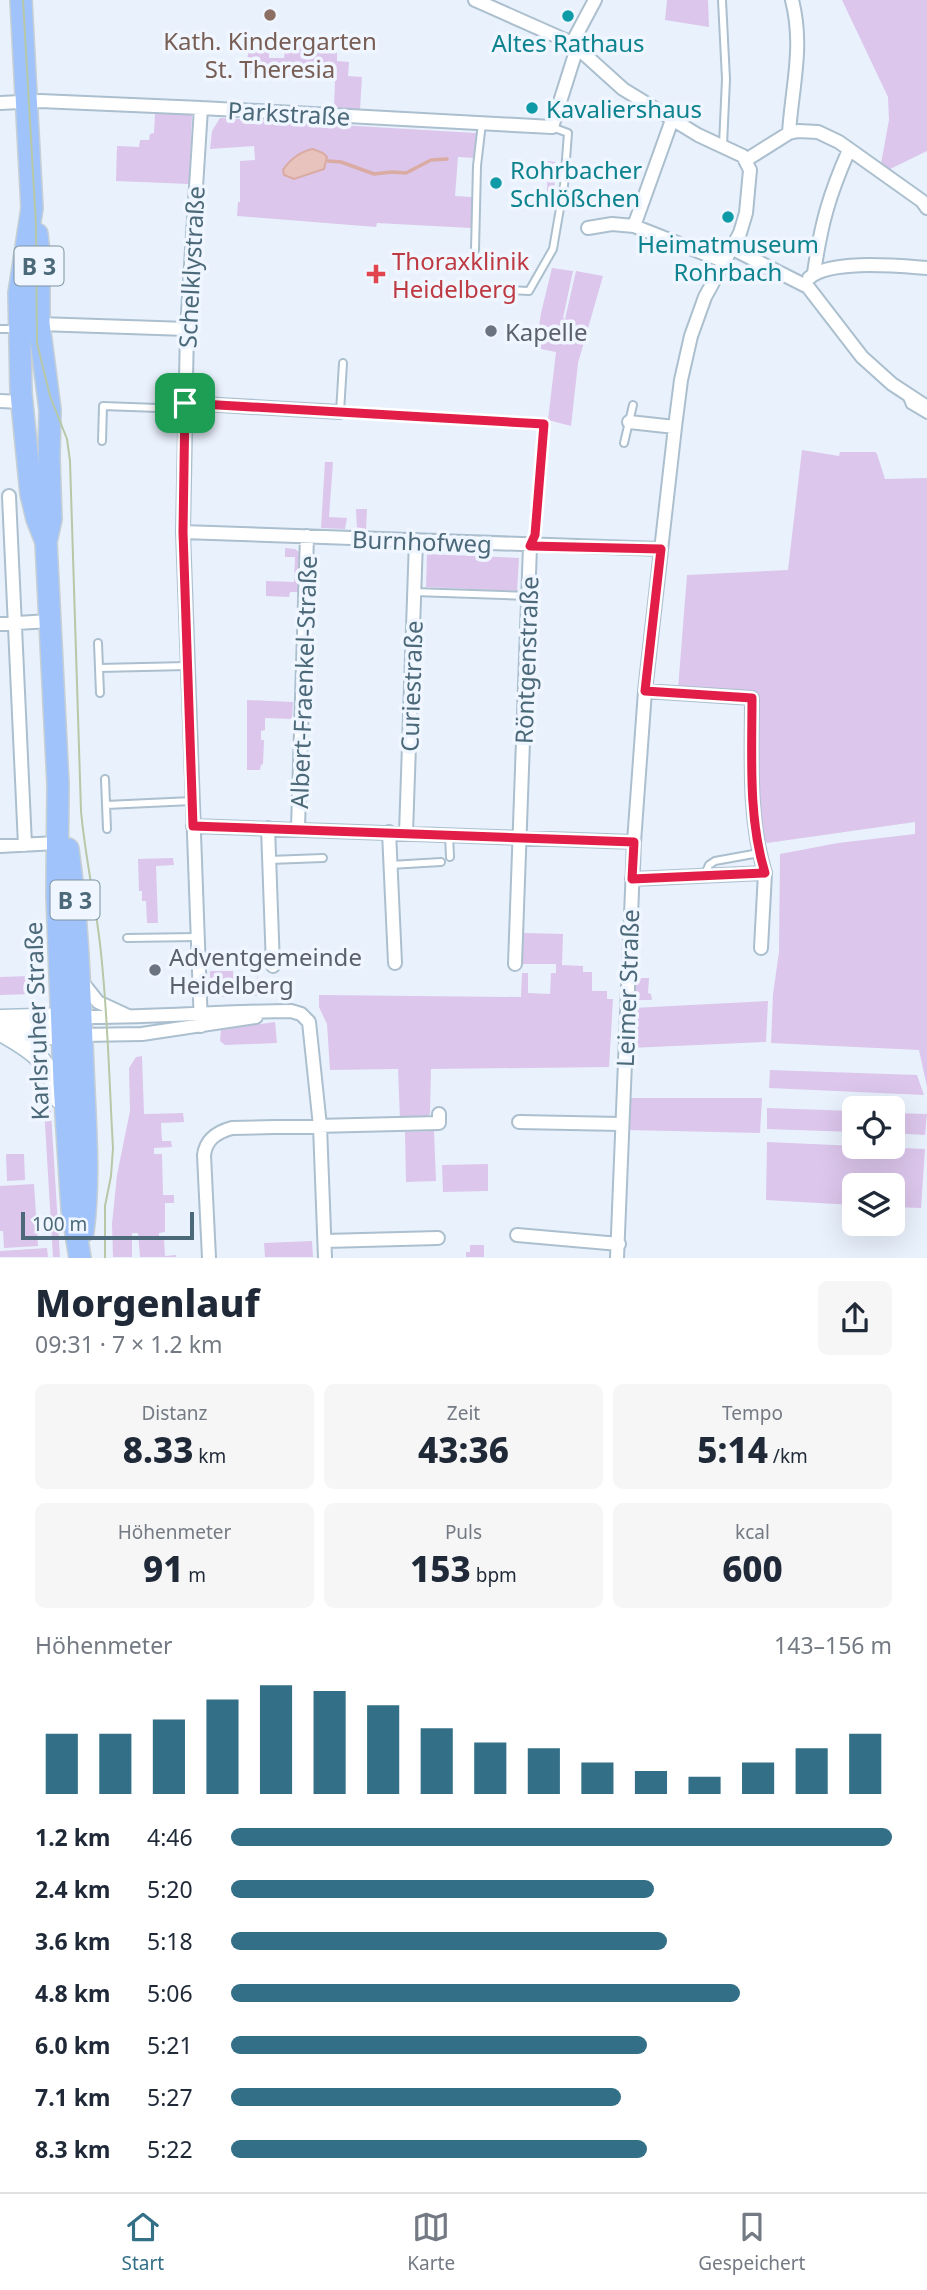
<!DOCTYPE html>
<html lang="de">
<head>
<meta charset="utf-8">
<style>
  body { margin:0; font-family:"Noto Sans",sans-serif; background:#f6f6f7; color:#1f2937; height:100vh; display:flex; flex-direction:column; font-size:26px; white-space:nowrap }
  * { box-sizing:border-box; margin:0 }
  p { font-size:23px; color:#747a83 }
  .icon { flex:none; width:38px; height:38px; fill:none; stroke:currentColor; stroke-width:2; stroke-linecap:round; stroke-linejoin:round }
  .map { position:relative; height:1258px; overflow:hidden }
  .drawer { display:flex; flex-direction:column; background:#fff; flex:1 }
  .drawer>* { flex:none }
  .tools { position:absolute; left:842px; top:1096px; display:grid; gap:14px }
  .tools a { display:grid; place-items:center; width:63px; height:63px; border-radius:10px; background:#fff; box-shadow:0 7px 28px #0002; font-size:35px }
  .scale { position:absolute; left:21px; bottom:18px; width:173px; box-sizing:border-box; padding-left:7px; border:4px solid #4b6979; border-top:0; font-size:19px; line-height:24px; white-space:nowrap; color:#4b6979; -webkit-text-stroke:5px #f0f6ff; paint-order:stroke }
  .pin { position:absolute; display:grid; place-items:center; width:60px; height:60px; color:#fff; margin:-30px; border-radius:14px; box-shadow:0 4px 10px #0006 }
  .round { display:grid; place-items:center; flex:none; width:74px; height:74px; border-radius:10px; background:#f6f6f7 }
  .headline { display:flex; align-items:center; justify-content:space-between; height:119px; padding:0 35px }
  h1 { font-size:38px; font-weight:800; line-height:52px }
  .stats { display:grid; grid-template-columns:repeat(3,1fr); gap:10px; height:119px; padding:7px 35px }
  .stats div { display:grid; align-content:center; border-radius:10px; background:#f6f6f7; text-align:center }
  .stats b { font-size:35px; font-weight:800 }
  .stats small { font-size:19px; font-weight:400 }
  .stats p { font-size:19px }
  .chart { height:196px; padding:14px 35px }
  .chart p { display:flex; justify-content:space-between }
  .chart svg { width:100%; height:126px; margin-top:7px; stroke:#337087; stroke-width:6 }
  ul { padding:0 35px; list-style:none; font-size:23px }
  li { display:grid; grid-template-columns:112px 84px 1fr; align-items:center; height:52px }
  li i { height:18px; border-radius:9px; background:#337087 }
  .menu { display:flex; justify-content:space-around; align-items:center; height:98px; border-top:2px solid #e0e1e3; background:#fff; font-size:19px; color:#747a83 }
  .menu a { display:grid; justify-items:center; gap:4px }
  .menu .current { color:#337087 }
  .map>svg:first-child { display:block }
  .green { fill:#dcc6ec }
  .water { fill:#e8c2bc; stroke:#daaba2; stroke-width:2 }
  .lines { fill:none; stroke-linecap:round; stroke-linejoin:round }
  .stream { stroke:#daaba2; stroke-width:3.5 }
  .lane-casing { stroke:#abbfce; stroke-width:10 }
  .street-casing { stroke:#abbfce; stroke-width:16 }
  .secondary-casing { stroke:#a9c0d1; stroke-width:21 }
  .primary-casing { stroke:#c5cfd4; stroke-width:24 }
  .lane { stroke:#fff; stroke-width:6 }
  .street { stroke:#fff; stroke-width:12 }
  .secondary { stroke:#fff; stroke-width:18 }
  .primary { stroke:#a1c3fc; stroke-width:21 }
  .tram { stroke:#b6c8a6; stroke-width:2 }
  .route-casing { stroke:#fff; stroke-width:14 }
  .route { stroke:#e11d48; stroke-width:9 }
  .education-dot { fill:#8d6e63; stroke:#f0f6ff; stroke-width:2.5 }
  .culture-dot { fill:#0f9aa8; stroke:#f0f6ff; stroke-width:2.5 }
  .health-dot { fill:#e0444e; stroke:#f0f6ff; stroke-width:2.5 }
  .worship-dot { fill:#6b7280; stroke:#f0f6ff; stroke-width:2.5 }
  .labels { text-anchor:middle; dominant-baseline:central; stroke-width:7; stroke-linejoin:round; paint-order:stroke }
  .shield { fill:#f0f6ff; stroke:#7c93a1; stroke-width:2 }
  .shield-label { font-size:23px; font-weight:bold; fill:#4b6979 }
  .education-label { font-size:24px; fill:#785e54; stroke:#f0f6ff }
  .culture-label { font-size:24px; fill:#0d838f; stroke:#f0f6ff }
  .street-label { font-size:24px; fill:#4b6979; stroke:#f0f6ff }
  .health-label { font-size:24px; fill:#be3a42; stroke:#f0f6ff; text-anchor:start }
  .worship-label { font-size:24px; fill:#5b616d; stroke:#f0f6ff; text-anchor:start }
</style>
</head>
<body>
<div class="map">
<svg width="927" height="1258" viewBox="0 0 927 1258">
  <rect width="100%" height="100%" fill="#e9f1fd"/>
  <path class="green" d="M667 0H708L709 27 665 20Z
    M842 0H927V151L884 172 880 169 889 120 888 97Z
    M286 41 314 44V51L323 52 324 45 337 46V61L349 62 348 76 362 77 360 109 334 108 335 81 283 75V72H276L275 75 246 74 249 44 269 46V58H284Z
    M155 113 192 115 189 184 116 181 117 146 139 147 140 140H149L150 134 154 133Z
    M220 118 476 133 475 158 458 157 455 196 472 197 471 228 377 223 376 227 237 216 238 202H240V161L255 160 254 146 210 149 212 131Z
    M548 161 556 162 554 193 547 192Z
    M552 268 573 271 563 318 565 319 576 271 603 276 578 363 571 426 548 420 556 352 536 348 541 313Z
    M802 450 839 456 840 452H875L877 454 885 479 927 478V1087L919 1050 771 1043 773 994 779 952 780 854 838 843 915 834V822L767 843 761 836 756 694 678 689 687 575 788 570Z
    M325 462H333L329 517 347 518 345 529 321 528Z
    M356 509H367L366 530 357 529Z
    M285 548 295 549 299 552 298 592H290L289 597 266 596V581L294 582 295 557H285Z
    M427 554 519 558 517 591 426 587Z
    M247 700 293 702 292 719 265 718V730L261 731V740H264L263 764 261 765 260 770H247Z
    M173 858 174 865 156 866 158 923H147L146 901H142V891H139L138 859Z
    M524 933 563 934 562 965 583 966V972H592V991H607V999H613L609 1067 431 1069 430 1114 424 1119 400 1120 398 1069 330 1070 327 1024 319 1007V995L521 997 522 973H528V993L550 994 551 973H556V964H522Z
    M257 970 259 996 216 997 210 992V971H233L234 988 257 985Z
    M30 976 31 994 0 995V977Z
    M636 978H649L648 993 651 994 652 1000H639L636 996Z
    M768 1001 766 1042 630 1048 633 1008Z
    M275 1022 277 1043 225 1045 220 1041 221 1030Z
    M142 1056 144 1114 183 1113 184 1122 161 1123 162 1141H171L172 1147 154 1148V1154H162L163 1195H174V1203H165V1232L159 1233V1238L164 1239 165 1256 176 1255V1257H140L138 1233H132V1257H113L112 1224 117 1175 130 1111 129 1068 136 1057Z
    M770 1070 917 1075 924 1095 769 1088Z
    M42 1075 49 1081 60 1257H53Z
    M629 1098H762L760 1133 627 1130Z
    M767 1108 854 1111V1132L767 1129Z
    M893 1113 927 1114 925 1135 893 1133Z
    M434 1131 436 1181 406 1182 405 1132Z
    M767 1142 925 1149 921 1208 893 1207 892 1185H854V1205L766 1200Z
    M6 1154H24L25 1180 7 1181Z
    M488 1164V1191L443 1192 442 1165Z
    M34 1184 38 1246 4 1248 3 1231H0V1186Z
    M312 1241 313 1257H265L264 1243Z
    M470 1245H484V1257H466V1252H470Z
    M47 1248 48 1257H0V1251Z"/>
  <path class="water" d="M313 149 323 153 327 157 324 169 294 179 284 175 283 170C289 160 301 151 313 149Z"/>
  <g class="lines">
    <path class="stream" d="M328 161 341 162 374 174 392 172 406 173 431 160 447 159"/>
    <g class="lane-casing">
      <path id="lane" d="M722 0 726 79 723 145
        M475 250 477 166 482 123
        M488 289 529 291 553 249 564 185 568 133 552 127
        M0 329H17
        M343 363 340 412 544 424 535 535 531 544
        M906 395 910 405 927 415
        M102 441 103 406 185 409
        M624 443 633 405
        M414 592 528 596
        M98 643 100 693
        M99 668 187 666
        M105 779 107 829
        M106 805 192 801
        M449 835 450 857
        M269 860 323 858
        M390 865 441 862
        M704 876 709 865 715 861 759 853
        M127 938 197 937"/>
    </g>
    <g class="street-casing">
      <path id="street" d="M475 0 572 43 623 89 698 135 743 156 750 170 746 213 740 233 705 297 691 336 681 380 675 427 645 691 634 842 617 1258
        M572 43 595 0
        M0 103 40 101 201 108 552 127 577 48
        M789 133C792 86 804 47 792 0
        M746 160 789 133 798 131 818 132 839 142 922 201 927 208
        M634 226 672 120
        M588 228 612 224 634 226 723 261
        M733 249 808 287 862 357 892 384 927 407
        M814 273C821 224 829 195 849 150
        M809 278C830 259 899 266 927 268
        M39 324 187 329
        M0 401 21 402
        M185 403 340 412
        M629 422 675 427
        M9 496 25 845
        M183 532 661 549
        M0 624 50 621
        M645 691 752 698C752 756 748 818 765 873
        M193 826 634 842
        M268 828 273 966
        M298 828 307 536
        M389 832 395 963
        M406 833 416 540
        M0 846 57 843
        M632 879 765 873 761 948
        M515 964 530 546
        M82 982 98 1002 128 1016
        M81 1017C151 1018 221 1011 291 1011L301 1014 309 1022 320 1126 325 1258
        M201 1026 183 532 187 329 201 108
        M82 1035 142 1034 256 1017
        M519 1122 621 1124
        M517 1235 619 1244
        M325 1241 438 1238
        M209 1258 204 1155C206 1139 217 1132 232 1128L439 1123V1114"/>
    </g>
    <g class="secondary-casing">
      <path id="secondary" d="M0 1019 73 1017
        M6 1035C36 1052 52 1064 59 1099
        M9 1035H75"/>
    </g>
    <g class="primary-casing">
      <path id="primary" d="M21 0 32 208 19 293 21 393 31 494 37 519 46 542 58 784 57 895 64 1083 72 1209 80 1258
        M37 234 39 253V324L50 410 49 458 51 519 46 542
        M68 849C78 921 80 995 83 1067 85 1122 90 1178 83 1232"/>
    </g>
    <use href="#lane" class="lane"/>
    <use href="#street" class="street"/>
    <use href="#secondary" class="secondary"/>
    <use href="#primary" class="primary"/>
    <path class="tram" d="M23 0 36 225 37 343 50 396 67 439 70 461 81 811C85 856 95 900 100 944 108 1012 109 1080 113 1148L111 1176 105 1206V1258"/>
  </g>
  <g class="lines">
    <g class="route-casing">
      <path id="route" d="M185 403 544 424 535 535 530 546 661 549 645 691 752 698C752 756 748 818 765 873L632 879 634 842 193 826 183 532Z"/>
    </g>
    <use href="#route" class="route"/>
  </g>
  <circle class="education-dot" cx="270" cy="15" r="7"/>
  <g class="culture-dot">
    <circle cx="568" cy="16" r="7"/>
    <circle cx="532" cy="108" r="7"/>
    <circle cx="496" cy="183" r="7"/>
    <circle cx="728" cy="217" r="7"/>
  </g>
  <path class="health-dot" d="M372.5 263.5h7v7h7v7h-7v7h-7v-7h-7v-7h7z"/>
  <g class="worship-dot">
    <circle cx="491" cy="331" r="7"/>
    <circle cx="155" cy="970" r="7"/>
  </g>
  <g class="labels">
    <g class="shield">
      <rect x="14.5" y="246.5" width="49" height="39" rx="5"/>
      <rect x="50.5" y="880.5" width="49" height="39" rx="5"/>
    </g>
    <g class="shield-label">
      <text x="39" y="266">B 3</text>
      <text x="75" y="900">B 3</text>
    </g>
    <g class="education-label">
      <text x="270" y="40">Kath. Kindergarten<tspan x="270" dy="28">St. Theresia</tspan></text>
    </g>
    <g class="culture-label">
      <text x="568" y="42">Altes Rathaus</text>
      <text x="546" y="108" text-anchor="start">Kavaliershaus</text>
      <text x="510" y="169" text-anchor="start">Rohrbacher<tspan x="510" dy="28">Schlößchen</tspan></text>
      <text x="728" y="243">Heimatmuseum<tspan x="728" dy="28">Rohrbach</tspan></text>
    </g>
    <g class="street-label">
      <text transform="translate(289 113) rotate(3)">Parkstraße</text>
      <text transform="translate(191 267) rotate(-87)">Schelklystraße</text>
      <text transform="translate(422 541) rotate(2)">Burnhofweg</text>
      <text transform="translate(526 660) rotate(-88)">Röntgenstraße</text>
      <text transform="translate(303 682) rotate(-88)">Albert-Fraenkel-Straße</text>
      <text transform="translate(411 686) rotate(-88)">Curiestraße</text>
      <text transform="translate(627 988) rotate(-88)">Leimer Straße</text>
      <text transform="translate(36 1021) rotate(-92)">Karlsruher Straße</text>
    </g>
    <g class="health-label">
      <text x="392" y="260">Thoraxklinik<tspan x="392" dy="28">Heidelberg</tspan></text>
    </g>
    <g class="worship-label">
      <text x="505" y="331">Kapelle</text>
      <text x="169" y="956">Adventgemeinde<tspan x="169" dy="28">Heidelberg</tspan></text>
    </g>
  </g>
</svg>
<div class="tools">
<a><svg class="icon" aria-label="locate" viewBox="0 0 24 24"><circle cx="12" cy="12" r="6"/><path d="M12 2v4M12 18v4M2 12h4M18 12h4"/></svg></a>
<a><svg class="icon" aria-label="layers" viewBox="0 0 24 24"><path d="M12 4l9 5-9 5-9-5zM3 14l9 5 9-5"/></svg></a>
</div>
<div class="scale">100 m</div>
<div class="pin" style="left:185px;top:403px;background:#1e9e55"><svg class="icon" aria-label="arrive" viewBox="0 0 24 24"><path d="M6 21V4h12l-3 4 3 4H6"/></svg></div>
</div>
<section class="drawer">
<div class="headline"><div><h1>Morgenlauf</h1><p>09:31 · 7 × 1.2 km</p></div><a class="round"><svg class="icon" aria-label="share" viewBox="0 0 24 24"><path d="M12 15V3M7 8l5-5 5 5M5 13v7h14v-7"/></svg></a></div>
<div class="stats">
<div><p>Distanz</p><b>8.33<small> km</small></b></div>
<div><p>Zeit</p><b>43:36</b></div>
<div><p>Tempo</p><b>5:14<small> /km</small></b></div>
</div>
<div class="stats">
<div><p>Höhenmeter</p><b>91<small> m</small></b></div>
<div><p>Puls</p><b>153<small> bpm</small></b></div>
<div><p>kcal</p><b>600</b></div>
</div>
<div class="chart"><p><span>Höhenmeter</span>143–156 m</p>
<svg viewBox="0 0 160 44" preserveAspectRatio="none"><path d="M5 44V23M15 44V23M25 44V18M35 44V11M45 44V6M55 44V8M65 44V13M75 44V21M85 44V26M95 44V28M105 44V33M115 44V36M125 44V38M135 44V33M145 44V28M155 44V23"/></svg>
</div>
<ul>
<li><b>1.2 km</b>4:46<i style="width:100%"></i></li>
<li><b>2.4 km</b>5:20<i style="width:64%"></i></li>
<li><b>3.6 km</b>5:18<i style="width:66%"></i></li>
<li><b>4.8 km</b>5:06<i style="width:77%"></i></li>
<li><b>6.0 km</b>5:21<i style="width:63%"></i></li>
<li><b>7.1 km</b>5:27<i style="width:59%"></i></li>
<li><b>8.3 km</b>5:22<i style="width:63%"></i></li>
</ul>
</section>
<nav class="menu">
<a class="current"><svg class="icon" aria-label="home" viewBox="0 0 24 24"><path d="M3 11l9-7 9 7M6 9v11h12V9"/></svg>Start</a>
<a><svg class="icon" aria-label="map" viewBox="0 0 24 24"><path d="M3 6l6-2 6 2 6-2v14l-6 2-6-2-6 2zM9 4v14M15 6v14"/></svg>Karte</a>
<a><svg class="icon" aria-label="saved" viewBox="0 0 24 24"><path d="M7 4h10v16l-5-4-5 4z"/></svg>Gespeichert</a>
</nav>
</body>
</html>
